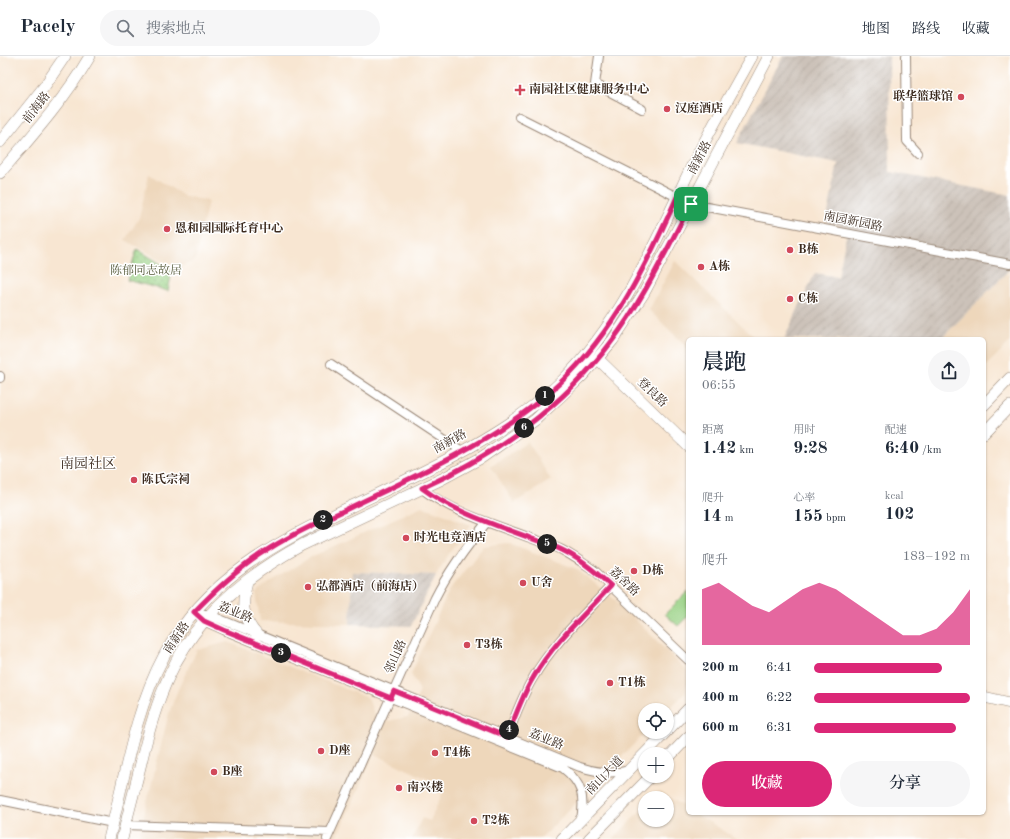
<!DOCTYPE html>
<html lang="zh">
<head>
<meta charset="utf-8">
<style>
  body { margin:0; font-family:"Old Standard TT","Noto Serif SC",serif; background:#f6f6f7; color:#1f2937; height:100vh; display:flex; flex-direction:column; font-size:15px; white-space:nowrap }
  * { box-sizing:border-box; margin:0 }
  p { font-size:13px; color:#747a83 }
  .icon { flex:none; width:22px; height:22px; fill:none; stroke:currentColor; stroke-width:2; stroke-linecap:round; stroke-linejoin:round }
  .map { position:relative; flex:1; overflow:hidden }
  .sheet { position:absolute; left:686px; top:281px; width:300px; height:478px; display:flex; flex-direction:column; background:#fff; border-radius:6px; box-shadow:0 1px 3px #0004 }
  .sheet>* { flex:none }
  .tools { position:absolute; left:638px; top:647px; display:grid; gap:8px }
  .tools a { display:grid; place-items:center; width:36px; height:36px; border-radius:50%; background:#fff; box-shadow:0 1px 3px #0004; font-size:20px }
  .pin { position:absolute; display:grid; place-items:center; width:34px; height:34px; color:#fff; margin:-17px; border-radius:8px; box-shadow:0 2px 6px #0006 }
  .km { position:absolute; width:20px; height:20px; margin:-10px; border-radius:50%; background:#222; color:#fff; font-size:11px; line-height:20px; text-align:center }
  .round { display:grid; place-items:center; flex:none; width:42px; height:42px; border-radius:21px; background:#f6f6f7 }
  .summary { display:flex; align-items:center; justify-content:space-between; height:68px; padding:0 16px }
  h1 { font-size:22px; font-weight:600; line-height:30px }
  .figures { display:grid; grid-template-columns:repeat(3,1fr); gap:6px; height:68px; padding:4px 16px }
  .figures div { display:grid; align-content:center }
  .figures b { font-size:17px; font-weight:600 }
  .figures small { font-size:11px; font-weight:400 }
  .figures p { font-size:11px }
  .chart { height:112px; padding:8px 16px }
  .chart p { display:flex; justify-content:space-between }
  .chart svg { width:100%; height:72px; margin-top:4px; fill:#db2777; opacity:.7 }
  .cta { display:flex; gap:8px; margin-top:auto; padding:8px 16px }
  .cta a { flex:1; height:46px; border-radius:24px; background:#db2777; color:#fff; font-size:16px; font-weight:600; line-height:46px; text-align:center }
  .cta a+a { background:#f6f6f7; color:#1f2937 }
  ul { padding:0 16px; list-style:none; font-size:13px }
  li { display:grid; grid-template-columns:64px 48px 1fr; align-items:center; height:30px }
  li i { height:10px; border-radius:5px; background:#db2777 }
  header { display:flex; align-items:center; gap:24px; box-sizing:border-box; height:56px; padding:0 20px; background:#fff; border-bottom:1px solid #e0e1e3 }
  header strong { font-size:19px }
  nav { display:flex; gap:22px; margin-inline-start:auto; font-size:14px }
  .search { width:280px; height:36px; background:#f6f6f7; display:flex; align-items:center; gap:10px; box-sizing:border-box; padding:0 14px; border-radius:22px; color:#747a83; font-size:15px }
  .map>svg:first-child { display:block }
  .built { fill:#eed7bb }
  .industrial { fill:url(#industrial-furrows) }
  .park { fill:url(#park-dots); stroke:#6a7e51 }
  .pitch { fill:#99d184; stroke:#6a7e51 }
  .lines { fill:none; stroke-linecap:round; stroke-linejoin:round }
  .minor-casing { stroke:#9a8878; stroke-width:10 }
  .major-casing { stroke:#9a8878; stroke-width:12 }
  .minor { stroke:#fff; stroke-width:8 }
  .major { stroke:#fff; stroke-width:11 }
  .route-casing { stroke:#fff; stroke-width:8 }
  .route { stroke:#db2777; stroke-width:5 }
  .poi-dot { fill:#d1495b; stroke:#fff; stroke-width:1.5 }
  .labels { text-anchor:middle; dominant-baseline:central; stroke-width:3; stroke-linejoin:round; paint-order:stroke }
  .poi-label { font-size:12px; font-weight:bold; fill:#3b2a1e; stroke:#fff; text-anchor:start }
  .street-label { font-size:12px; fill:#3b2a1e; stroke:#fff }
  .park-label { font-size:12px; fill:#575c3d; stroke:#fff }
  .quarter-label { font-size:14px; fill:#3b2a1e; stroke:#fff }
</style>
</head>
<body>
<header>
<strong>Pacely</strong>
<div class="search"><svg class="icon" aria-label="search" viewBox="0 0 24 24"><circle cx="10" cy="10" r="6"/><path d="M15 15l6 6"/></svg>搜索地点</div>
<nav><a>地图</a><a>路线</a><a>收藏</a></nav>
</header>
<div class="map">
<svg width="1010" height="783" viewBox="0 0 1010 783">
  <defs>
    <pattern id="industrial-furrows" width="10" height="10" patternUnits="userSpaceOnUse"><rect width="10" height="10" fill="#ccc2b9"/><path d="M-1 1l2-2M0 10L10 0M9 11l2-2" fill="none" stroke="#b0a79f"/></pattern>
    <pattern id="park-dots" width="8" height="8" patternUnits="userSpaceOnUse"><rect width="8" height="8" fill="#99d184"/><path d="M2 2h.1M6 6h.1" fill="none" stroke="#7eaa6b" stroke-width="1.8" stroke-linecap="round"/></pattern>
  </defs>
  <rect width="100%" height="100%" fill="#fff"/>
  <filter id="ink" filterUnits="userSpaceOnUse"><feTurbulence type="fractalNoise" baseFrequency=".025" numOctaves="2"/><feDisplacementMap in="SourceGraphic" scale="8" xChannelSelector="R" yChannelSelector="G"/><feConvolveMatrix kernelMatrix="1 2 1 2 8 2 1 2 1" color-interpolation-filters="sRGB"/></filter>
  <filter id="wash" filterUnits="userSpaceOnUse"><feTurbulence type="fractalNoise" baseFrequency=".012" numOctaves="4" result="noise"/><feDisplacementMap in="SourceGraphic" scale="16" xChannelSelector="R" yChannelSelector="G"/><feGaussianBlur stdDeviation="0.9" result="paint"/><feColorMatrix in="noise" values="0 0 0 0 0 0 0 0 0 0 0 0 0 0 0 0 0 1.4 0 .05"/><feComposite in="paint" operator="in"/></filter>
  <g filter="url(#wash)">
    <rect width="100%" height="100%" fill="#f8e6d2"/>
    <path class="built" d="M149 118 184 140 208 145 195 205 176 212 125 184 139 162Z
      M675 205 756 283H688V292L649 254Z
      M1005 218 1010 219V286L984 312V283H941Z
      M528 386 551 424 514 447 491 410Z
      M422 450 471 469 450 496 436 519 352 516 350 568 260 565 256 537 272 525 309 502Z
      M509 487 577 513 619 547 688 616V625L685 637 667 655 645 654 646 676 540 783H412L422 762 430 765 445 731 374 698 336 783H138L169 657 178 633 197 594 228 586 368 642 374 658 388 665 408 661 420 635 411 618 450 533 484 490Z
      M659 735 688 753V757H695L737 783H613L645 750V764H667V742H653Z"/>
    <path class="industrial" d="M783 0H889L890 116 1010 139V213L941 283H784L815 217 838 221 848 171 826 167 838 107 737 87Z
      M352 516 436 519 411 570 350 568Z"/>
    <path class="park" d="M137 193 172 215 168 235 127 224Z"/>
    <path class="pitch" d="M688 535V560L678 570 665 558Z"/>
  </g>
  <g filter="url(#ink)">
    <g class="lines">
      <g class="minor-casing">
        <path id="minor" d="M599 0 595 28 642 53
          M906 0 907 85 918 97
          M519 61 691 148 1010 208
          M331 308 462 395
          M0 320V322
          M422 433C454 457 493 468 531 482 541 486 552 489 562 494 573 500 583 507 594 514L688 604
          M194 556 210 559 580 711C596 716 612 719 629 714
          M201 562 204 565 224 574 563 712C582 727 585 740 581 764
          M507 681C515 661 522 640 533 622 553 587 584 559 611 530
          M0 744 113 767
          M125 769 330 776
          M327 783 435 542C449 514 467 490 487 466"/>
      </g>
      <g class="major-casing">
        <path id="major" d="M0 86 44 31 65 0
          M0 117C32 80 65 43 90 0
          M598 303 688 390
          M984 349 1010 322
          M984 377 1010 350
          M247 525C242 547 241 561 257 579
          M984 641 1010 647
          M667 675 688 653
          M667 703 688 681
          M109 783C124 724 135 653 164 600 206 522 276 487 352 450 421 417 507 379 562 325 620 268 652 194 686 122 706 80 730 40 752 0
          M122 783C128 758 135 732 141 707 148 677 156 648 169 620 195 562 247 519 302 489L442 423 481 402 535 364 583 319 613 284 644 237 769 0
          M562 783 666 676
          M589 783 651 720"/>
      </g>
      <use href="#minor" class="minor"/>
      <use href="#major" class="major"/>
    </g>
  </g>
  <g class="lines" filter="url(#ink)">
    <g class="route-casing">
      <path id="route" d="M677 141 691 148C666 194 644 243 612 285 564 350 495 399 422 432 454 456 493 468 530 482 541 486 552 489 562 494 581 503 596 516 611 530 584 559 553 587 533 622 522 640 515 661 507 681L394 635 391 642 224 574 204 565 194 556C218 531 243 508 272 491 295 477 319 466 343 455 415 420 502 382 560 327 614 276 647 208 677 141Z"/>
    </g>
    <use href="#route" class="route"/>
  </g>
  <g class="poi-dot">
    <path d="M518 28h4v4h4v4h-4v4h-4v-4h-4v-4h4z"/>
    <circle cx="961" cy="41" r="4"/>
    <circle cx="667" cy="53" r="4"/>
    <circle cx="167" cy="173" r="4"/>
    <circle cx="790" cy="194" r="4"/>
    <circle cx="701" cy="211" r="4"/>
    <circle cx="790" cy="243" r="4"/>
    <circle cx="134" cy="424" r="4"/>
    <circle cx="406" cy="482" r="4"/>
    <circle cx="634" cy="515" r="4"/>
    <circle cx="523" cy="527" r="4"/>
    <circle cx="308" cy="531" r="4"/>
    <circle cx="467" cy="589" r="4"/>
    <circle cx="610" cy="627" r="4"/>
    <circle cx="321" cy="695" r="4"/>
    <circle cx="435" cy="697" r="4"/>
    <circle cx="214" cy="716" r="4"/>
    <circle cx="399" cy="732" r="4"/>
    <circle cx="474" cy="765" r="4"/>
  </g>
  <g class="labels">
    <g class="poi-label">
      <text x="529" y="34">南园社区健康服务中心</text>
      <text x="953" y="41" text-anchor="end">联华篮球馆</text>
      <text x="675" y="53">汉庭酒店</text>
      <text x="175" y="173">恩和园国际托育中心</text>
      <text x="798" y="194">B栋</text>
      <text x="709" y="211">A栋</text>
      <text x="798" y="243">C栋</text>
      <text x="142" y="424">陈氏宗祠</text>
      <text x="414" y="482">时光电竞酒店</text>
      <text x="642" y="515">D栋</text>
      <text x="531" y="527">U舍</text>
      <text x="316" y="531">弘都酒店（前海店）</text>
      <text x="475" y="589">T3栋</text>
      <text x="618" y="627">T1栋</text>
      <text x="329" y="695">D座</text>
      <text x="443" y="697">T4栋</text>
      <text x="222" y="716">B座</text>
      <text x="407" y="732">南兴楼</text>
      <text x="482" y="765">T2栋</text>
    </g>
    <g class="street-label">
      <text transform="translate(37 52) rotate(-52)">前海路</text>
      <text transform="translate(700 102) rotate(-62)">南新路</text>
      <text transform="translate(853 166) rotate(11)">南园新园路</text>
      <text transform="translate(652 337) rotate(44)">登良路</text>
      <text transform="translate(450 386) rotate(-29)">南新路</text>
      <text transform="translate(624 526) rotate(43)">荔舍路</text>
      <text transform="translate(235 557) rotate(22)">荔业路</text>
      <text transform="translate(177 582) rotate(-56)">南新路</text>
      <text transform="translate(396 601) rotate(-66)">邻山路</text>
      <text transform="translate(546 684) rotate(22)">荔业路</text>
      <text transform="translate(605 720) rotate(-46)">南山大道</text>
    </g>
    <g class="park-label">
      <text x="146" y="215">陈郁同志故居</text>
    </g>
    <g class="quarter-label">
      <text x="88" y="408">南园社区</text>
    </g>
  </g>
</svg>
<div class="tools">
<a><svg class="icon" aria-label="locate" viewBox="0 0 24 24"><circle cx="12" cy="12" r="6"/><path d="M12 2v4M12 18v4M2 12h4M18 12h4"/></svg></a>
<a>+</a>
<a>−</a>
</div>
<div class="pin" style="left:691px;top:148px;background:#1e9e55"><svg class="icon" aria-label="arrive" viewBox="0 0 24 24"><path d="M6 21V4h12l-3 4 3 4H6"/></svg></div>
<b class="km" style="left:545px;top:340px">1</b>
<b class="km" style="left:323px;top:464px">2</b>
<b class="km" style="left:281px;top:597px">3</b>
<b class="km" style="left:509px;top:674px">4</b>
<b class="km" style="left:547px;top:488px">5</b>
<b class="km" style="left:524px;top:372px">6</b>
<section class="sheet">
<div class="summary"><div><h1>晨跑</h1><p>06:55</p></div><a class="round"><svg class="icon" aria-label="share" viewBox="0 0 24 24"><path d="M12 15V3M7 8l5-5 5 5M5 13v7h14v-7"/></svg></a></div>
<div class="figures">
<div><p>距离</p><b>1.42<small> km</small></b></div>
<div><p>用时</p><b>9:28</b></div>
<div><p>配速</p><b>6:40<small> /km</small></b></div>
</div>
<div class="figures">
<div><p>爬升</p><b>14<small> m</small></b></div>
<div><p>心率</p><b>155<small> bpm</small></b></div>
<div><p>kcal</p><b>102</b></div>
</div>
<div class="chart"><p><span>爬升</span>183–192 m</p>
<svg viewBox="0 0 160 44" preserveAspectRatio="none"><path d="M0 44V10L10 6L20 13L30 20L40 24L50 17L60 10L70 6L80 10L90 17L100 24L110 31L120 38L130 38L140 34L150 24L160 10V44z"/></svg>
</div>
<ul>
<li><b>200 m</b>6:41<i style="width:82%"></i></li>
<li><b>400 m</b>6:22<i style="width:100%"></i></li>
<li><b>600 m</b>6:31<i style="width:91%"></i></li>
</ul>
<div class="cta"><a>收藏</a><a>分享</a></div>
</section>
</div>
</body>
</html>
